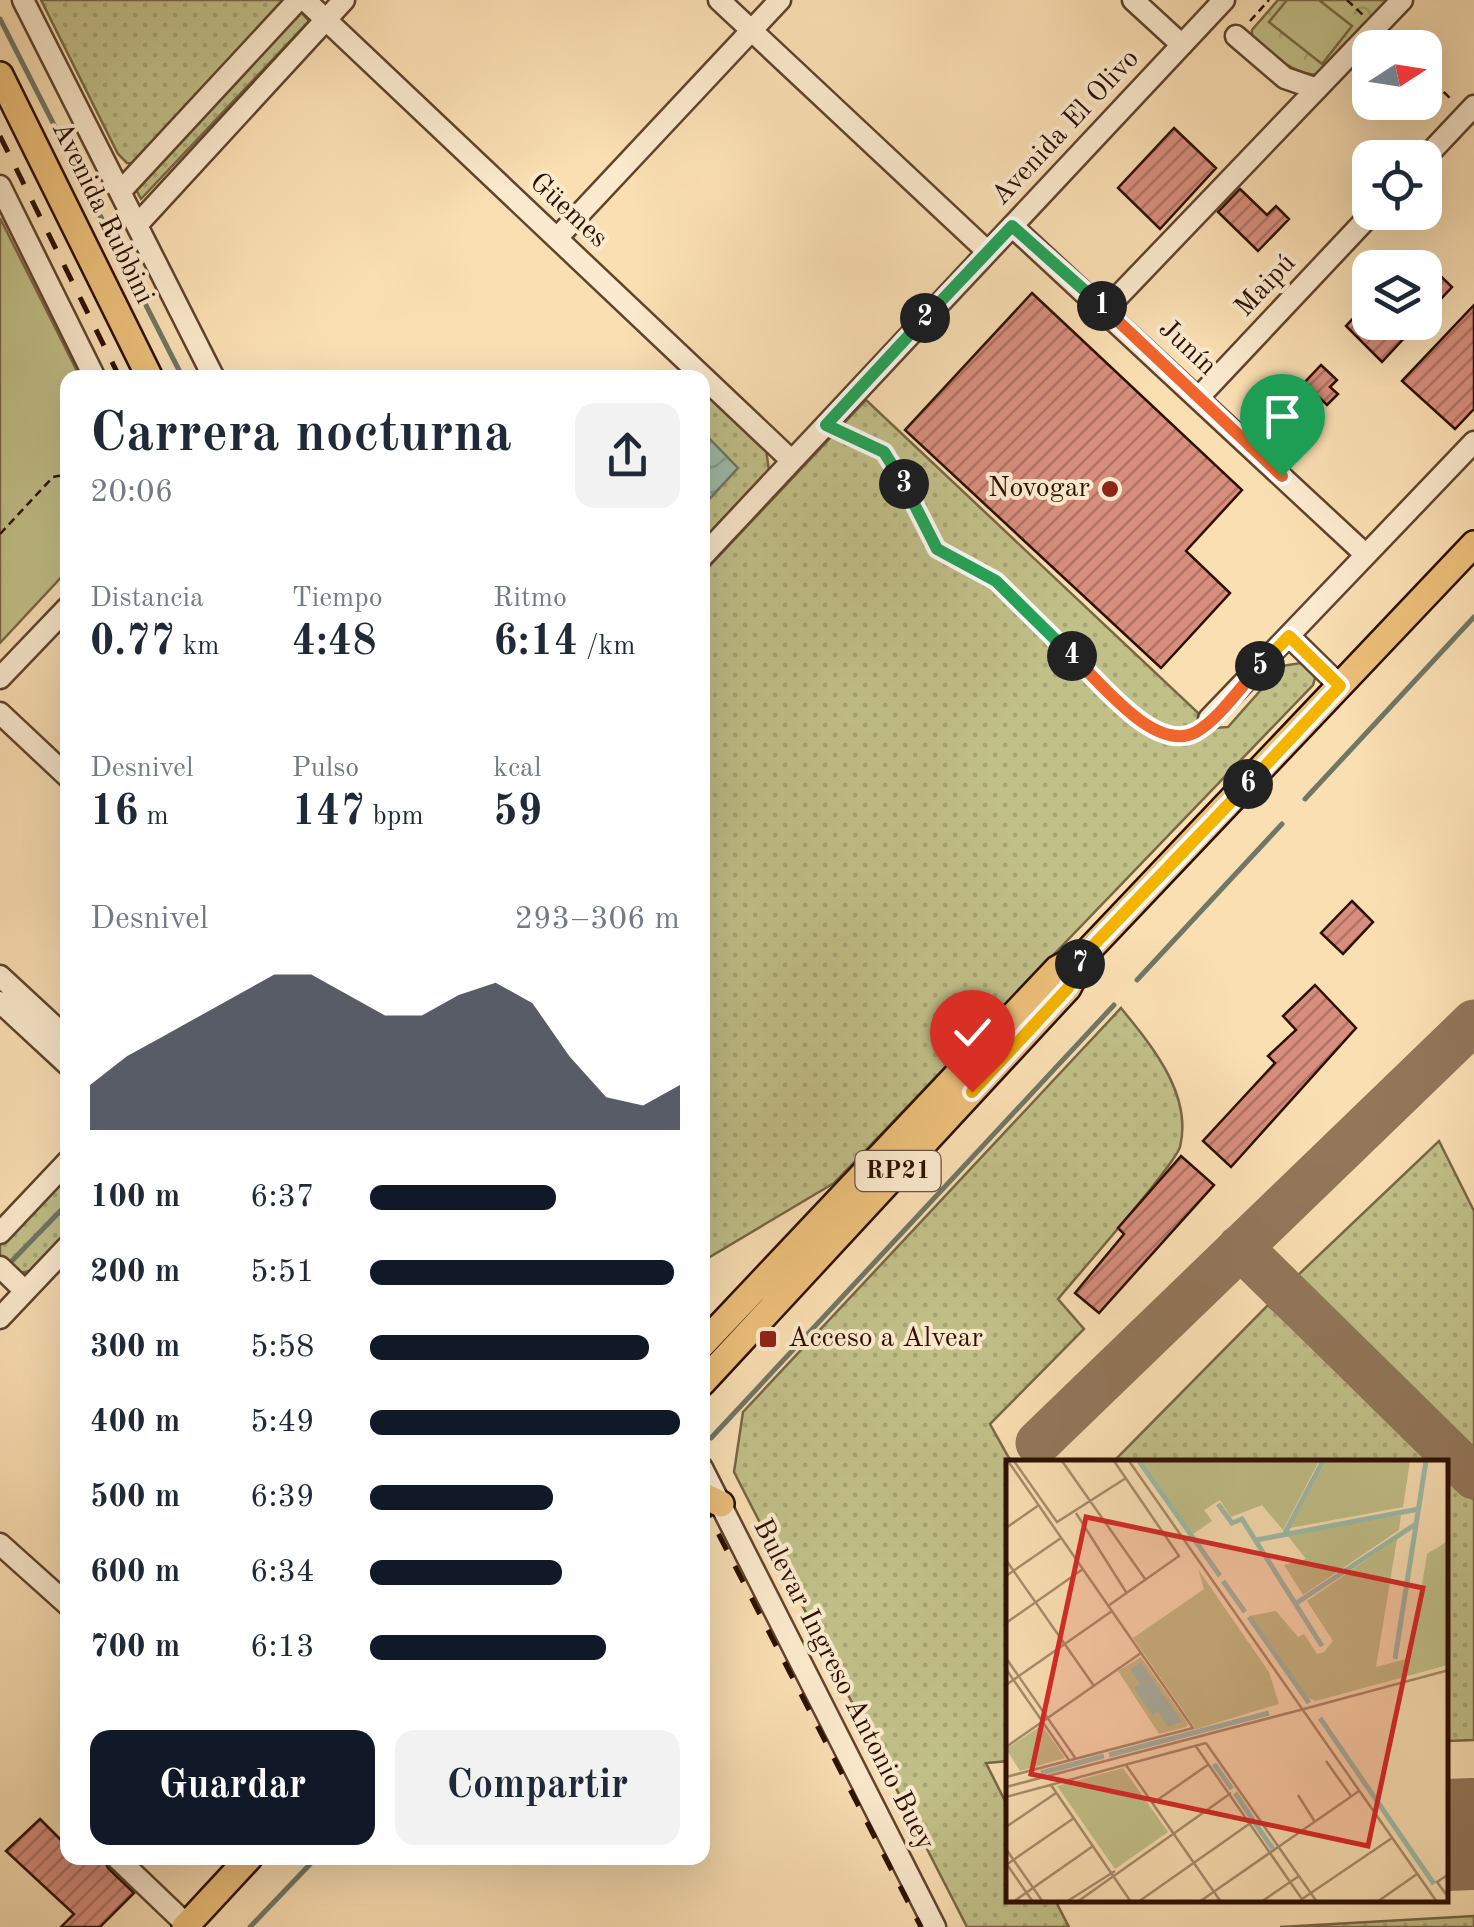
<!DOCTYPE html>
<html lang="es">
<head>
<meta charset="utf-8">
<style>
  body { margin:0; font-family:"Old Standard TT",serif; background:#f2f2f3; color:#1f2937; height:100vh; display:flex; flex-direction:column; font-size:38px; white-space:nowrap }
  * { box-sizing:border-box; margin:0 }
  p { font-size:32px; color:#747a83 }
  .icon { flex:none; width:55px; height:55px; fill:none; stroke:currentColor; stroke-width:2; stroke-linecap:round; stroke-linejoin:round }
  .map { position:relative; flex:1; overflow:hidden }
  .side { position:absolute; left:60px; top:370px; width:650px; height:1495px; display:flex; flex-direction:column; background:#fff; border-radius:20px; box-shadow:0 10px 40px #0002 }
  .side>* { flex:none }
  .needle { width:65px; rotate:78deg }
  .fabs { position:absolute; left:1352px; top:30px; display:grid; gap:20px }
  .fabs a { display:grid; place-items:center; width:90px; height:90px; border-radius:20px; background:#fff; box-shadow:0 10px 40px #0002; font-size:50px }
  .pin { position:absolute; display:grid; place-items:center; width:85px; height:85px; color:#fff; margin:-102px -42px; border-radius:50% 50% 50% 0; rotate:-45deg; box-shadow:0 0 10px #0007 }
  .pin .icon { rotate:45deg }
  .km { position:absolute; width:50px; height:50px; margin:-25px; border-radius:50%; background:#222; color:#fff; font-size:28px; line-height:50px; text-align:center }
  .round { display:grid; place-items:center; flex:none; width:105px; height:105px; border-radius:20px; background:#f2f2f3 }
  .summary { display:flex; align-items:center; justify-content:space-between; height:170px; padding:0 30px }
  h1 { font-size:55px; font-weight:700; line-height:75px }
  .stats { display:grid; grid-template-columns:repeat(3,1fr); gap:15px; height:170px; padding:10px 30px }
  .stats div { display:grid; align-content:center }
  .stats b { font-size:42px; font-weight:700 }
  .stats small { font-size:28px; font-weight:400 }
  .stats p { font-size:28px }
  .chart { height:280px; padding:20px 30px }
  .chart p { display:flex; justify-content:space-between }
  .chart svg { width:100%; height:180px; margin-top:10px; fill:#111827; opacity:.7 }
  .button { display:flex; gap:20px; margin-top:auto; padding:20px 30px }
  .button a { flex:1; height:115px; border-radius:20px; background:#111827; color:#fff; font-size:40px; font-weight:700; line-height:115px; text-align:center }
  .button a+a { background:#f2f2f3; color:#1f2937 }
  ul { padding:0 30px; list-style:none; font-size:32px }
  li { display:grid; grid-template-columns:160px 120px 1fr; align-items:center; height:75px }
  li i { height:25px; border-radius:12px; background:#111827 }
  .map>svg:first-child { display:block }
  .grass { fill:url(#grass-dots); stroke:#776844; stroke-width:2.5 }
  .forest { fill:url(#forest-crowns); stroke:#776844; stroke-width:2.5 }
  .pitch { fill:#c2c089; stroke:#776844; stroke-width:2.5 }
  .water { fill:url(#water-waves); stroke:#707767; stroke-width:2.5 }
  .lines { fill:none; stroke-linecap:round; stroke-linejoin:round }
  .stream { stroke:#707767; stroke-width:5 }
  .taxiway { stroke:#93775a; stroke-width:45 }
  .runway { stroke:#93775a; stroke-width:112 }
  .building { fill:url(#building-hatch); stroke:#2c0f00; stroke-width:2.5 }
  .minor-casing { stroke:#60432d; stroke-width:25 }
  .major-casing { stroke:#2c0f00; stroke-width:30 }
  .path { stroke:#2c0f00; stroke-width:2.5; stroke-dasharray:8 5; stroke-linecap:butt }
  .minor { stroke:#fceace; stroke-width:20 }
  .major { stroke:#edc07a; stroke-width:25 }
  .rail { stroke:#2c0f00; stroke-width:5; stroke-dasharray:18 18; stroke-linecap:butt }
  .split-1-casing { stroke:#fff; stroke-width:20 }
  .split-2-casing { stroke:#fff; stroke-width:20 }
  .split-3-casing { stroke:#fff; stroke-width:20 }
  .split-4-casing { stroke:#fff; stroke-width:20 }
  .split-5-casing { stroke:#fff; stroke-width:20 }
  .split-6-casing { stroke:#fff; stroke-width:20 }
  .split-7-casing { stroke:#fff; stroke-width:20 }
  .split-8-casing { stroke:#fff; stroke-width:20 }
  .split-1 { stroke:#f0652b; stroke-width:12 }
  .split-2 { stroke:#22a559; stroke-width:12 }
  .split-3 { stroke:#22a559; stroke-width:12 }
  .split-4 { stroke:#22a559; stroke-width:12 }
  .split-5 { stroke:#f0652b; stroke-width:12 }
  .split-6 { stroke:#f5b400; stroke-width:12 }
  .split-7 { stroke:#f5b400; stroke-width:12 }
  .split-8 { stroke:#f5b400; stroke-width:12 }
  .poi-dot { fill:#8f2418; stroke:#fceace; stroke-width:4 }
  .labels { text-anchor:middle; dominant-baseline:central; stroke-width:8; stroke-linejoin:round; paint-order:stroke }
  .shield { fill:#fceace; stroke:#6a513e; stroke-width:2.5 }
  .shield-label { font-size:25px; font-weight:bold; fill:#2c0f00 }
  .street-label { font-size:28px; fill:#2c0f00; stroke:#fceace }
  .poi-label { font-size:28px; fill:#2c0f00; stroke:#fceace; text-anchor:end }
  .inset-river { fill:none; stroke:#9ebdab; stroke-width:5 }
  .inset-road { fill:none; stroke:#a88c6b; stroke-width:2.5 }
  .view { fill:#d62828; fill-opacity:0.15; stroke:#d62828; stroke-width:5 }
  .inset-edge { fill:none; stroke:#2c0f00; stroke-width:5 }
</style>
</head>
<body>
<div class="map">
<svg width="1474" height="1927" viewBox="0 0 1474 1927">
  <defs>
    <pattern id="grass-dots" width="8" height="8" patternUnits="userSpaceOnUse" patternTransform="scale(2.5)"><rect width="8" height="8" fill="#c2c089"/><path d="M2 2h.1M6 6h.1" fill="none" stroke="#a7a474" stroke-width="1.8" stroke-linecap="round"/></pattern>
    <pattern id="forest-crowns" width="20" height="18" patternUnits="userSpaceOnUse" patternTransform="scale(2.5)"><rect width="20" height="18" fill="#c2c089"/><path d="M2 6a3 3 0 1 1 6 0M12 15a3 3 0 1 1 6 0" fill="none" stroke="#a7a474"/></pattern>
    <pattern id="water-waves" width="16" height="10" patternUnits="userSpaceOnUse" patternTransform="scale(2.5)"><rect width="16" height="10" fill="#9ebdab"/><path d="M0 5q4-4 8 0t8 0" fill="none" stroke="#88a191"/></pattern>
    <pattern id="building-hatch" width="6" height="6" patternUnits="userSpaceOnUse" patternTransform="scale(2.5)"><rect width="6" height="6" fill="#d88e7d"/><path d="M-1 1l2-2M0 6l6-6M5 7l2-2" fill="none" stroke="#af7264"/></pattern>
  </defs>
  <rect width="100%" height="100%" fill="#fadfb3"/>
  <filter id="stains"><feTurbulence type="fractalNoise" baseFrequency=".002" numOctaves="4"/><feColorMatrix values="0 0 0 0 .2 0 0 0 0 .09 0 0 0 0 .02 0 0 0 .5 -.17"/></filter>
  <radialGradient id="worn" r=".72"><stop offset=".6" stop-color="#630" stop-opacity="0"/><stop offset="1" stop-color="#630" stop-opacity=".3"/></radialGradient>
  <path class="grass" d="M41 0H285L136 164 127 163 118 154Z
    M298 9 309 21 141 199 134 186Z
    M702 390 766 450 769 470 703 542Z
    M866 400 1214 728 1228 727 1282 666 1307 662 1316 675 1313 685 834 1183 703 1261V573Z
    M1121 1008C1151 1045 1193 1094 1180 1147 1175 1165 1077 1276 1058 1299L1084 1329 990 1424 1009 1458 1016 1462H1009V1761L986 1763 1009 1809V1900H1055L1069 1927H967L734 1472 743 1412Z
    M1439 1141 1474 1211V1448L1296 1277Z
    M67 1172V1232L30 1271 19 1273 0 1256V1241Z
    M1268 1305 1434 1462H1113Z
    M1447 1474 1474 1500V1740L1447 1741Z
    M1474 1916V1927H1280Z"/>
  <path class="forest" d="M1278 0H1393L1323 74C1301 79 1265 53 1252 37V30Z"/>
  <path class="pitch" d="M1287 0H1319L1352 26 1322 64 1269 22Z
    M0 218 80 377 68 378 67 571 0 643Z"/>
  <path class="water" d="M703 432 738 468 703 506H702Z"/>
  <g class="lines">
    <path class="stream" d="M0 19 183 378
      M1305 799 1474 617
      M1137 980 1282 824
      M8 1265 68 1203
      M711 1438 1114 1005
      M250 1927 316 1858"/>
    <path class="taxiway" d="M1240 1247 1474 1477
      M1038 1443 1474 1022"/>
    <path class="runway" d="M1446 1835 1474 1834"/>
  </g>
  <path class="building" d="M1174 128 1216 168 1160 229 1118 188Z
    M1240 189 1267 215 1276 206 1289 219 1258 251 1218 212Z
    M1416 252 1452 287 1425 316V268H1401Z
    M1032 293 1242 490 1186 551 1230 593 1161 668 905 430Z
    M1370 300V322H1419L1382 362 1346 326Z
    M1474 305V409L1455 429 1402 381Z
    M1321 365 1337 380 1330 387 1338 394 1327 405 1304 383Z
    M1352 901 1373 922 1343 954 1321 933Z
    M1315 985 1356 1028 1231 1167 1203 1141 1275 1063 1268 1056 1296 1030 1283 1016Z
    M1181 1156 1214 1185 1099 1313 1075 1293 1124 1234 1118 1228Z
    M40 1819 68 1847V1858H104L108 1868 134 1893 100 1927H61L74 1914 6 1851Z"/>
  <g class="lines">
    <g class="minor-casing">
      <path id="minor" d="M23 0 214 378
        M305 0 792 461
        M719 0 988 252
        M1133 0 1182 45
        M1236 36 1285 78 1317 89
        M1425 158 1474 106
        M0 186 95 378
        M120 192 298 0
        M137 225 344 0
        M1012 226 1366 555
        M557 238 780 0
        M1106 309 1402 0
        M1199 397 1373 212
        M702 557 1224 0
        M1289 636 1340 686
        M0 678 68 607
        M0 713 68 777
        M1209 719 1474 442
        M0 976 68 1039
        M0 1002 68 1065
        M0 1233 68 1161
        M0 1267 25 1291
        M0 1318 68 1246
        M702 1468 935 1927
        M0 1544 68 1605
        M117 1858 187 1925"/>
    </g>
    <g class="major-casing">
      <path id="major" d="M0 75 150 378
        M702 1345 1057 969 1086 953 1474 544
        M702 1383 1068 988 1086 953
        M702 1495 721 1504
        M185 1927 249 1858"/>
    </g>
    <path class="path" d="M1347 0 1363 15
      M1250 21 1269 0
      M1425 74 1451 99
      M846 432 884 452 937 549 996 581 1130 713C1150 729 1169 741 1195 732
      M0 534 53 477 68 474"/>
    <use href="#minor" class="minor"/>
    <use href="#major" class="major"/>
    <path class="rail" d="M0 136 120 378
      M702 1502 921 1927"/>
  </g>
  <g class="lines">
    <g class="split-1-casing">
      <path id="split-1" d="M1102 306 1282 476"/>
    </g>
    <g class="split-2-casing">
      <path id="split-2" d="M925 318 1012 226 1102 306"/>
    </g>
    <g class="split-3-casing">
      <path id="split-3" d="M904 484 884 452 826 425 925 318"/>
    </g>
    <g class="split-4-casing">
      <path id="split-4" d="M904 484 937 549 996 581 1072 656"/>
    </g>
    <g class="split-5-casing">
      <path id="split-5" d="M1072 656C1099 680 1155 755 1196 732 1219 719 1241 686 1260 666"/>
    </g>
    <g class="split-6-casing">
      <path id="split-6" d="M1248 784 1340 686 1289 636 1260 666"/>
    </g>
    <g class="split-7-casing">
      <path id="split-7" d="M1080 964 1086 953 1248 784"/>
    </g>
    <g class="split-8-casing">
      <path id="split-8" d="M972 1092 1068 988 1080 964"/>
    </g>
    <use href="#split-1" class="split-1"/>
    <use href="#split-2" class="split-2"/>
    <use href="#split-3" class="split-3"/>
    <use href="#split-4" class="split-4"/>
    <use href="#split-5" class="split-5"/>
    <use href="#split-6" class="split-6"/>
    <use href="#split-7" class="split-7"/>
    <use href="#split-8" class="split-8"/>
  </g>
  <g class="poi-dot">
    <circle cx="1110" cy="489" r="10"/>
    <rect x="758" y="1329" width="20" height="20" rx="5"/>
  </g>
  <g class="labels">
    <rect class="shield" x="855.5" y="1151" width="85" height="40" rx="8"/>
    <g class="shield-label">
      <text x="898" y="1171">RP21</text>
    </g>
    <g class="street-label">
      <text transform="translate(1066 128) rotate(-47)">Avenida El Olivo</text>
      <text transform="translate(568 211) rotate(43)">Güemes</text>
      <text transform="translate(102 213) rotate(64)">Avenida Rubbini</text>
      <text transform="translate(1266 286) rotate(-47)">Maipú</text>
      <text transform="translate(1187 348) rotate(43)">Junín</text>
      <text transform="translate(843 1685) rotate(63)">Bulevar Ingreso Antonio Buey</text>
    </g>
    <g class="poi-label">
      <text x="1090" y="489">Novogar</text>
      <text x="788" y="1339" text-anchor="start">Acceso a Alvear</text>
    </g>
  </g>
  <g transform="translate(1006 1460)">
    <rect width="442" height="442" fill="#fadfb3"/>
    <path d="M136 1H313L277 70 256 45 225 57 214 40 198 50 206 61 187 74ZM320 1H404L397 47 284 68ZM395 55 393 70 297 135 278 105 300 99 281 75ZM391 79 370 207 404 198 421 94 442 81V205L310 241 300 237 243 156 270 151 292 177 298 174 311 194 318 192 327 181 301 141ZM192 109 263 212 273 244 190 269 127 178 198 129ZM135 197 182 264 180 267 153 274 112 211ZM36 265 59 298 14 311 0 289Z" fill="#c2c089"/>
    <path d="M117 308 162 372 109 409 51 326Z" fill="#c2c089"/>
    <path d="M135 203 176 262 162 266 152 251 146 255 128 228 134 224 124 209Z" fill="#9ebdab"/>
    <path class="inset-river" d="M133 1 214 116M212 44 226 63 236 59 316 186M279 73 317 1M250 80 413 49M217 121 239 152M289 144 410 64M243 157 303 243M389 199 420 1M314 258 428 424M103 295 263 253M208 304 226 329M35 313 98 296M229 333 247 360M249 363 267 389"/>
    <path class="inset-road" d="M8 1 51 62 120 18M56 1 139 119M123 1 431 442M70 53 120 132M0 68 33 45M0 100 88 226M0 116 55 78M102 146 173 96 108 1M0 163 77 109M0 198 70 299M0 209 63 300M0 225 106 151M294 250 443 210M200 283 311 442M189 285 298 442M0 287 135 193M320 301 345 336M120 305 215 442M0 317 187 268 2 1M45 325 125 442M0 327 294 250M292 335 309 362M0 337 200 283M147 343 203 304M0 367 50 333M0 389 37 442M0 403 27 442M0 405 68 358M443 414 431 422 443 438M296 439 386 378M7 442 87 386M60 442 109 411M71 442 225 333M132 442 246 362M193 442 353 331M255 442 293 416M371 442 411 414"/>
    <path class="view" d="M80 57 417 128 362 386 25 314Z"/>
    <rect width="442" height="442" class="inset-edge"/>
  </g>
  <rect width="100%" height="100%" filter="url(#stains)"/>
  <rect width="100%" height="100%" fill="url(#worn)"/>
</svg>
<div class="fabs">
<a><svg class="needle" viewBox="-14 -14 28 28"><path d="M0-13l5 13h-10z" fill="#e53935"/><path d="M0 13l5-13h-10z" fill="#747a83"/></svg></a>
<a><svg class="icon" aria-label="locate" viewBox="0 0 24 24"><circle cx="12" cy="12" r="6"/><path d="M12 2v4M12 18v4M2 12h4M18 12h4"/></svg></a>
<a><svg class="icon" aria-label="layers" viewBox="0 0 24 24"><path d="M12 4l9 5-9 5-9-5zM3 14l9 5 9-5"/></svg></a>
</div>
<div class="pin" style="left:1282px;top:476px;background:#1e9e55"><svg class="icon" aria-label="arrive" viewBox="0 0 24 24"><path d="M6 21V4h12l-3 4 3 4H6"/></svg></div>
<div class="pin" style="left:972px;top:1092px;background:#d93025"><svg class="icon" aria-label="check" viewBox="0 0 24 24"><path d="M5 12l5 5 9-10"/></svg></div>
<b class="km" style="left:1102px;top:306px">1</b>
<b class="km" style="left:925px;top:318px">2</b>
<b class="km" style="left:904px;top:484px">3</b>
<b class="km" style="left:1072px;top:656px">4</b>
<b class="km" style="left:1260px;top:666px">5</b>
<b class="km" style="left:1248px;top:784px">6</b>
<b class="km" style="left:1080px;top:964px">7</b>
<section class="side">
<div class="summary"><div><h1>Carrera nocturna</h1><p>20:06</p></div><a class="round"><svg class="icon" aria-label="share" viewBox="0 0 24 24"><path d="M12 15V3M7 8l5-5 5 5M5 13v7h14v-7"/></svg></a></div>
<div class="stats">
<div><p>Distancia</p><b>0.77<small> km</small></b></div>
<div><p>Tiempo</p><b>4:48</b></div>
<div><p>Ritmo</p><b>6:14<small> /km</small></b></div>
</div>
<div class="stats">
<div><p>Desnivel</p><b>16<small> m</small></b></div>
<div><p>Pulso</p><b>147<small> bpm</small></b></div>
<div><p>kcal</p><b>59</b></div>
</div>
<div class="chart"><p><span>Desnivel</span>293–306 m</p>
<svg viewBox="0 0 160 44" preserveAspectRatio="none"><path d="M0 44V33L10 26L20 21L30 16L40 11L50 6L60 6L70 11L80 16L90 16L100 11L110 8L120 13L130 26L140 36L150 38L160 33V44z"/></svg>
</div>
<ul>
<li><b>100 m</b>6:37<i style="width:60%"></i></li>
<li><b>200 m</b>5:51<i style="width:98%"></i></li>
<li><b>300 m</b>5:58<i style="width:90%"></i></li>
<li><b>400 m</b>5:49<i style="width:100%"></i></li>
<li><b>500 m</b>6:39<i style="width:59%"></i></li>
<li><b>600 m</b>6:34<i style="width:62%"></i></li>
<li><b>700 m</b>6:13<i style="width:76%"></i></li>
</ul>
<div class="button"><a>Guardar</a><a>Compartir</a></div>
</section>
</div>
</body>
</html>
